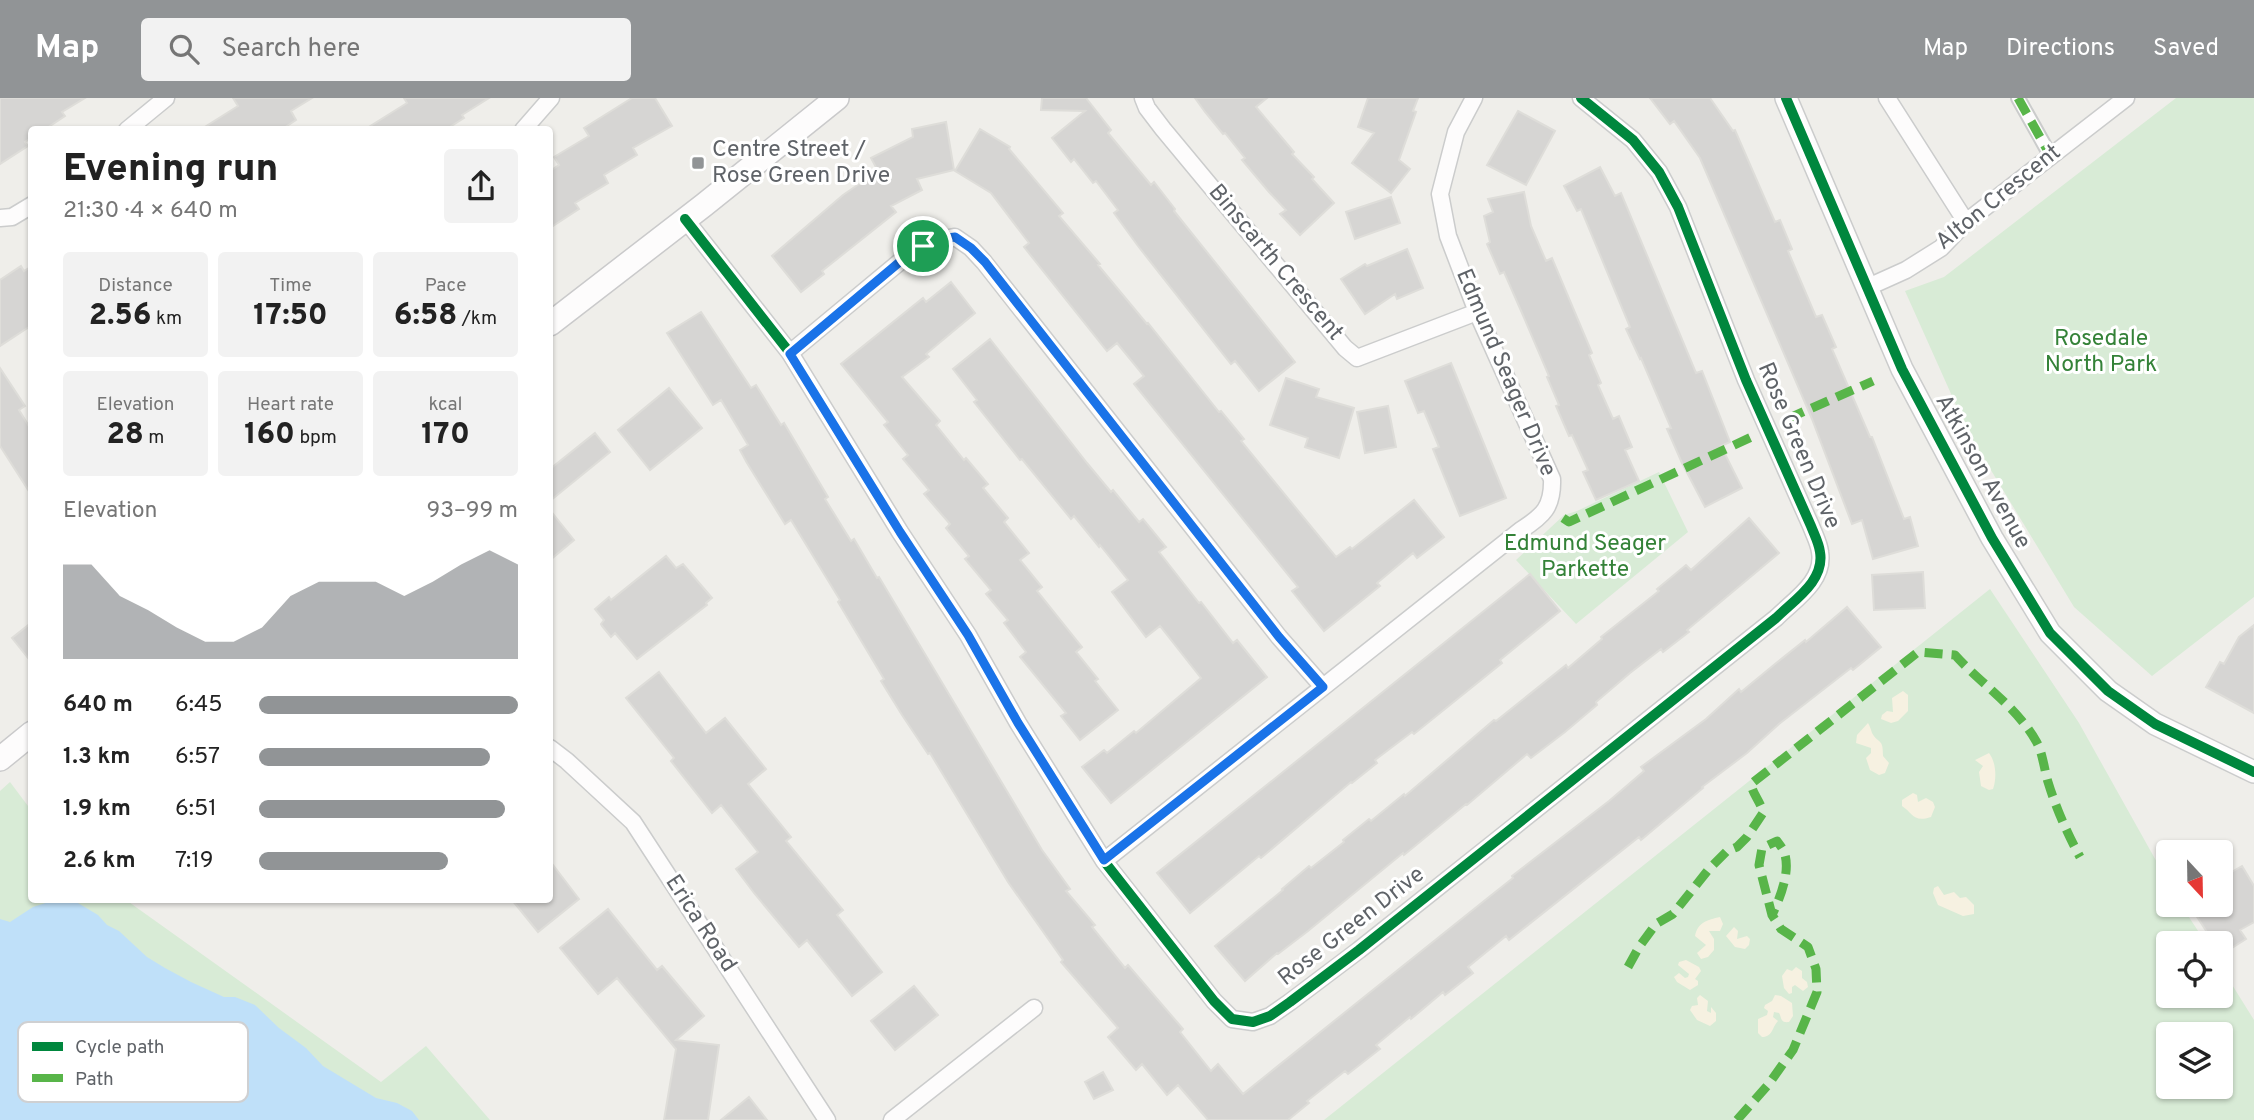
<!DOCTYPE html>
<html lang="en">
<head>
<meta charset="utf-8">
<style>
  body { margin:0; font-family:Overpass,sans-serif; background:#f2f2f2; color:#222; height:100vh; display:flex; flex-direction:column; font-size:26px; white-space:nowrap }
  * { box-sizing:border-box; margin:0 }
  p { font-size:23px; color:#767676 }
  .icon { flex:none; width:38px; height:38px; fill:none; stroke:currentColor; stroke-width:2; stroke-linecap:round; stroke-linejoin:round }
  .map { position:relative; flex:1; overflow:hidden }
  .sheet { position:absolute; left:28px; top:28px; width:525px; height:777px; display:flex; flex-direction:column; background:#fff; border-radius:7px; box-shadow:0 2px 5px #0004 }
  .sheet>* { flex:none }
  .needle { width:46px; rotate:158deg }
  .fabs { position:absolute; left:2156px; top:742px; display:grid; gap:14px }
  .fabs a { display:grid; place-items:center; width:77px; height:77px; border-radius:7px; background:#fff; box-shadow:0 2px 5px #0004; font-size:35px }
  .pin { position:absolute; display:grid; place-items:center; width:60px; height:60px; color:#fff; margin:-30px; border:4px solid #fff; border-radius:50%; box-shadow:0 2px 7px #0007 }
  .round { display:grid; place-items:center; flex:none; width:74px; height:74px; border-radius:7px; background:#f2f2f2 }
  .head { display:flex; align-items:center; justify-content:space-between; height:119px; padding:0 35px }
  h1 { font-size:38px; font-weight:800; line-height:52px }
  .metrics { display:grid; grid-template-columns:repeat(3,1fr); gap:10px; height:119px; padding:7px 35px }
  .metrics div { display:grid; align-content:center; border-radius:7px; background:#f2f2f2; text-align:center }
  .metrics b { font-size:30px; font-weight:800 }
  .metrics small { font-size:19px; font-weight:400 }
  .metrics p { font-size:19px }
  .chart { height:196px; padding:14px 35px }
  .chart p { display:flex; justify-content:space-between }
  .chart svg { width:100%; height:126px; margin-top:7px; fill:#919496; opacity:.7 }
  ul { padding:0 35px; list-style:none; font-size:23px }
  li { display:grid; grid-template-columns:112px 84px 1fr; align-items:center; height:52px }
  li i { height:18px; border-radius:9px; background:#919496 }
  header { display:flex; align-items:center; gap:42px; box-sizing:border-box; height:98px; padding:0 35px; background:#919496; color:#fff }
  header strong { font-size:33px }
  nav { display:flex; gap:38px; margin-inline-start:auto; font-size:24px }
  .search { width:490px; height:63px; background:#f2f2f2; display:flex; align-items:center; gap:18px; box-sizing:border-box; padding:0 24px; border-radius:7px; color:#767676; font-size:26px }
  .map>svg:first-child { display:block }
  .green { fill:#d8ebd6; fill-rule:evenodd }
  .sand { fill:#f6f1e1 }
  .water { fill:#bfe0f9 }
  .building { fill:#d6d5d3; stroke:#deddd9; stroke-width:2 }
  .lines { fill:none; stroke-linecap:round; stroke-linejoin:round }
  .pedestrian-casing { stroke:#cbcccc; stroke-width:16 }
  .minor-casing { stroke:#cbcccc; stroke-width:19 }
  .tertiary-casing { stroke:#cbcccc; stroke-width:24 }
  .secondary-casing { stroke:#cacacb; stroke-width:26 }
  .pedestrian { stroke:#fdfcfc; stroke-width:12 }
  .minor { stroke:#fdfcfc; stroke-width:16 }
  .tertiary { stroke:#fdfcfc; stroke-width:21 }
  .secondary { stroke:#fdfcfc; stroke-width:23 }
  .quiet { stroke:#58b549; stroke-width:9; stroke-dasharray:18 9; stroke-linecap:butt }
  .cycleway-casing { stroke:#fff; stroke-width:15 }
  .cycleway { stroke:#00873e; stroke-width:10 }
  .route-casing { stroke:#fff; stroke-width:14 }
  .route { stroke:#1a73e8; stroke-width:9 }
  .poi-dot { fill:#919496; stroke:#fff; stroke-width:2.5 }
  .labels { text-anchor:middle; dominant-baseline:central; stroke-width:6; stroke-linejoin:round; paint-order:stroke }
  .poi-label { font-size:23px; fill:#5f6368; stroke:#fff; text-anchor:start }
  .street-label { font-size:23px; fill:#5f6368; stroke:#fff }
  .park-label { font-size:23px; fill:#348238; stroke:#fff }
  .key { fill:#fff; stroke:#cfd0d2; stroke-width:2 }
  .key-label { font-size:19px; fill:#5f6368 }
</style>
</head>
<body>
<header>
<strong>Map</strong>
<div class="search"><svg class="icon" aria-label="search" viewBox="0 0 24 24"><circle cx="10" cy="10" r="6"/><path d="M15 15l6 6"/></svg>Search here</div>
<nav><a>Map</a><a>Directions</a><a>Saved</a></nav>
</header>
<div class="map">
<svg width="2254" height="1022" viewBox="0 0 2254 1022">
  <rect width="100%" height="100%" fill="#efeeea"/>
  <path class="green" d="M2176 0H2254V499L2152 578 2074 509 1969 336 1905 193 1944 179Z
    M1659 374 1688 434 1576 526 1516 462 1564 417 1577 413Z
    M1990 491 2079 625 2168 784V807H2181L2206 845H2168V898H2221V869L2254 922V1022H1324ZM2168 936H2221V989H2168Z
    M10 684 31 712 32 802H126L381 984 426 948 490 1022H0V693Z"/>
  <path class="sand" d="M1903 593 1908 597V613L1898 623 1891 625 1881 621 1882 617 1887 613 1893 614 1892 600Z
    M1868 625C1870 628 1871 632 1872 635 1879 647 1883 639 1883 658L1889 665 1885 675 1879 677 1870 672 1866 660 1871 655V650L1856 645 1857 637Z
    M1989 655C1996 664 1997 680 1993 691L1989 692 1981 688 1979 674 1983 668 1975 662Z
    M1913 695 1917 697 1918 704 1926 700 1933 704 1935 709 1931 719C1913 725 1913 715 1902 708V702Z
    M1938 788 1944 797 1954 794 1960 800 1966 799 1974 807V816L1963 818 1938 807 1933 795 1934 790Z
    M1720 819 1723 826 1720 833H1709L1714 841V852L1708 859 1701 861 1697 855 1706 847 1695 838C1698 824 1707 822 1720 819Z
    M1734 829 1738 833 1737 841 1747 838 1750 841 1749 847 1745 851 1735 849 1726 838Z
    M1686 862 1699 869 1701 873 1695 881 1698 883V887L1690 892 1677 884 1674 879 1679 875 1685 880 1688 879 1689 876 1678 867 1679 864Z
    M1796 869 1802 873V880L1807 884 1808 889 1803 893 1795 887 1792 889V895L1789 896 1784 890 1782 878 1787 871 1792 873Z
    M1700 897 1708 903 1707 913 1711 915V909L1716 915V923L1710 928 1697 922 1690 912 1692 908 1698 907 1697 900Z
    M1775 897 1781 898 1792 905 1793 918 1789 924C1780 925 1782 920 1779 915L1774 914 1773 919 1778 923C1772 929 1773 939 1762 939L1758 935V921L1767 917 1768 913 1764 910 1765 907 1772 903Z"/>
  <path class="water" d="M55 802 65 804 73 802 98 817 107 827 119 833 147 859 165 870 191 884 224 899H235L255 907 279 930 306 950 323 968 376 1000 397 1005 412 1013 419 1022H0V821L10 824 33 809Z"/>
  <path class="building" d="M0 0H85L62 14 65 18 44 32H32V39L25 44 28 48 0 66Z
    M233 0H312L291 13 296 22 281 32H200L238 8Z
    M404 0H489L462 17 464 20 445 32H364L407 5Z
    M632 0H655L672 28 633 50 637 57 604 77 608 85 575 105 579 111 550 130V73L559 67 554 59 589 38 584 30Z
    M1042 0H1086L1111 32 1108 35 1151 87 1154 84 1175 111 1174 113 1295 264 1259 293 1235 263 1231 266 1138 148 1114 115 1118 112 1096 83 1093 85 1074 61 1071 64 1052 40 1085 13 1041 12Z
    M1195 0H1267L1256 9 1294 54 1292 56 1314 79 1312 81 1334 105 1300 137 1280 116 1286 112 1269 94 1242 62 1245 60 1225 35 1223 36 1205 14Z
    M1368 0H1418L1413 13 1416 14 1399 62 1410 71 1391 95 1352 65 1374 35 1358 29Z
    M1650 0H1710L1733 33 1735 32 1775 124 1780 122 1792 151 1788 153 1816 219 1822 217 1836 249 1832 251 1870 339H1872L1904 421 1910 419 1918 448 1873 461 1862 422 1852 426 1812 321 1700 60 1674 23 1670 26Z
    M1518 13 1555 33 1526 87 1487 67Z
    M946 24 954 72 917 81 922 92 891 108 896 114 822 173 824 176 801 194 772 158 843 97 878 73 871 60 913 39 912 31Z
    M980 31 1010 49 1009 51 1063 115 1059 118 1100 166 1098 167 1147 226 1148 225 1219 314 1221 313 1244 341 1241 343 1336 459 1350 449 1352 451 1414 402 1444 439 1417 460 1413 455 1377 485 1380 488 1324 533 1292 493 1298 489 1134 286 1144 278 1117 245 1107 253 1024 149 1029 145 991 95 955 73Z
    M1600 69 1615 98 1621 95 1696 275 1702 273 1730 344 1721 348 1742 390 1705 409 1682 365 1667 331 1671 330 1641 260 1640 261 1626 231 1630 229 1581 111 1577 113 1564 88Z
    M1524 94 1531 128 1546 163 1552 160 1592 255 1589 257 1601 285 1598 287 1613 321 1619 318 1632 349 1625 352 1639 383 1596 402 1583 374 1588 372 1572 337 1569 338 1556 308 1559 307 1547 279 1549 278 1522 215 1504 174 1500 176 1487 146 1490 144 1484 118 1493 114 1488 101Z
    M1391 99 1400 125 1355 141 1346 114Z
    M1407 151 1423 190 1397 201 1395 196 1365 216 1341 181 1365 166 1367 168Z
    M21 168 24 173 32 168V227L0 248V182Z
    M951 184 975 215 926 256 929 259 902 279 940 323 936 327 964 362 966 360 988 386 983 390 1008 420 1004 424 1029 455 1020 462 1042 489 1037 493 1082 549 1076 554 1098 581 1095 583 1118 612 1080 642 1061 618 1066 615 1020 559 1026 554 1004 525 1008 522 986 496 991 492 965 461 969 458 946 430 950 426 924 396 929 392 903 361 908 357 884 327 888 324 841 266 923 200 926 204Z
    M701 214 751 290 756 287 781 327 784 325 828 399 825 401 851 443 854 441 877 480 879 479 1042 752 1070 791 1066 793 1095 827 1092 829 1125 870 1128 867 1183 931 1180 934 1211 973 1218 966 1243 996 1489 799 1513 780 1512 778 1609 703 1644 673 1641 669 1706 621 1739 591 1741 594 1775 566 1805 542 1806 544 1847 509 1881 549 1853 572 1851 570 1779 626 1747 655 1702 689 1703 690 1641 742 1639 739 1509 842 1506 838 1468 869 1473 875 1445 897 1443 894 1411 921 1410 919 1376 947 1380 951 1348 976 1345 973 1307 1003 1309 1005 1288 1022H1208L1178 987 1167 997 1142 966 1136 972 1108 939 1118 930 1061 864 1063 862 1008 784 930 655 928 656 902 617 881 583 884 581 838 504 840 502 791 422 785 426 747 365 740 352 748 347 721 302 713 307 667 235Z
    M990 241 1087 365 1111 394 1113 392 1139 424 1143 421 1166 449 1159 454 1199 505 1201 504 1233 545 1237 542 1267 579 1111 705 1082 669 1104 652 1107 655 1134 633 1136 635 1201 580 1160 528 1146 539 1112 494 1128 482 1100 447 1099 449 1074 418 1071 421 1022 361 1020 362 974 304 977 302 953 271Z
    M1451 265 1506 400 1460 418 1433 351 1439 349 1424 313 1418 315 1405 283Z
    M0 270 25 308 19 312 32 333V398L0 348Z
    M1286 280 1319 291 1316 299 1354 310 1339 360 1305 349 1308 340 1270 327Z
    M669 290 702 330 650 372 618 332Z
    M1388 308 1396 349 1365 355 1357 314Z
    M595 335 610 354 550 403V371Z
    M550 412 574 442 550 462Z
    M1749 420 1779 455 1687 532 1689 534 1663 554 1661 551 1630 575 1596 604 1597 607 1565 634 1531 660 1527 656 1467 707 1466 706 1404 757 1403 755 1308 833 1278 856 1277 855 1245 883 1215 848 1283 792 1282 791 1309 768 1311 770 1344 744 1343 742 1369 721 1371 723 1404 696 1405 698 1494 622 1496 623 1566 567 1568 570 1602 541 1601 539 1659 493 1657 491 1686 467 1691 472Z
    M666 458 676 470 683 466 712 500 706 505 707 507 637 561 615 535 611 539 602 528 601 526 604 522 595 511 609 499 611 502Z
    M1923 474 1925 510 1874 512 1872 477Z
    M1530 476 1560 513 1500 562 1502 565 1414 636 1412 634 1375 662 1377 665 1352 685 1351 684 1261 760 1259 758 1190 815 1157 775Z
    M32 524V565L12 540Z
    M2254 527V615L2206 589 2220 564 2224 566 2239 539Z
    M659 574 706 635 725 620 766 671 748 686 791 739 786 743 843 812 837 817 882 874 852 898 807 842 799 849 754 795 736 771 758 754 721 707 712 715 671 663 674 660 626 600Z
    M550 763 579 801 538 834 512 802H550Z
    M2242 768 2254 788V824L2240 832 2246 841 2221 857V845H2214L2194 814 2206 807H2221V780Z
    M608 811 657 872 662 868 704 918 676 942 719 947 708 1022H664L676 951 617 880 598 896 560 850Z
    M914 888 938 917 895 952 871 923Z
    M1103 974 1113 992 1094 1001 1085 984Z
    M749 999 767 1022H721Z"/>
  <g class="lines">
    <g class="pedestrian-casing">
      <path id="pedestrian" d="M2018 0 2050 57"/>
    </g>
    <g class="minor-casing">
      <path id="minor" d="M1143 0 1147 10 1163 31 1345 250 1357 260 1477 214
        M1887 0 1966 124
        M127 32 166 0
        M523 32 551 0
        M0 120 12 119 32 107
        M685 121 790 255 900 434 968 537 1018 625 1104 763 1214 903 1232 921 1253 924 1270 918 1290 904 1359 852 1776 520C1794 502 1825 483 1820 454 1819 445 1814 436 1811 428L1746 282 1678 109 1659 74 1633 42 1581 0
        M1866 190 1906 172 1941 150 1966 124 2126 0
        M790 255 902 162C919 151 935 142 955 139L971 150 984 164 1279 539 1323 589
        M550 650 567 663 633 724 827 1022
        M1104 763 1521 432C1543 418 1553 409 1552 381L1477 214 1448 138 1440 96 1456 34 1474 0
        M892 1022 1034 910"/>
    </g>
    <g class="tertiary-casing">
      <path id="tertiary" d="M1786 0 1902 271 1992 440 2050 535 2108 593 2155 626 2254 674"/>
    </g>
    <g class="secondary-casing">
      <path id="secondary" d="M550 226 704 107 837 0
        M0 661 32 635"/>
    </g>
    <use href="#pedestrian" class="pedestrian"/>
    <use href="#minor" class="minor"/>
    <use href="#tertiary" class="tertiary"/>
    <use href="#secondary" class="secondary"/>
    <path class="quiet" d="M2018 0 2050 57
      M1787 321 1873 283
      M1563 420 1569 424 1758 336
      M1628 869 1639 849 1656 826 1673 816 1709 771 1727 753 1737 749 1747 739 1763 715C1761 704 1753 697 1751 686L1918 554 1955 557C1981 586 2016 608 2036 643 2043 655 2044 671 2048 684 2056 710 2067 735 2080 759
      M1737 1022 1768 987 1793 952 1817 894 1816 871 1808 849 1781 831 1772 817 1759 767 1762 750 1777 743C1780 747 1784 752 1785 757 1790 775 1780 800 1772 817"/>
    <g class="cycleway-casing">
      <path id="cycleway" d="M1786 0 1902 271 1992 440 2050 535 2108 593 2155 626 2254 674
        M685 121 790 255 900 434 968 537 1018 625 1104 763 1214 903 1232 921 1253 924 1270 918 1290 904 1359 852 1776 520C1794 502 1825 483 1820 454 1819 445 1814 436 1811 428L1746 282 1678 109 1659 74 1633 42 1581 0"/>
    </g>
    <use href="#cycleway" class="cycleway"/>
  </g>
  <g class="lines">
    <g class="route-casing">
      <path id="route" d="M955 139 971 150 985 164 1279 539 1323 589 1104 762 1018 625 968 537 900 434 790 256 902 162C919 151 935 141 955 139Z"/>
    </g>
    <use href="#route" class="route"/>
  </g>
  <rect class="poi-dot" x="691" y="58" width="14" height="14" rx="3.5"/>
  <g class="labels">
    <g class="poi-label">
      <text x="712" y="52">Centre Street /<tspan x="712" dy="26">Rose Green Drive</tspan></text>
    </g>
    <g class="street-label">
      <text transform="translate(1999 100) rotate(-39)">Alton Crescent</text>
      <text transform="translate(1275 165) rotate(50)">Binscarth Crescent</text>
      <text transform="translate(1505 275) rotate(67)">Edmund Seager Drive</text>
      <text transform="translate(1798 348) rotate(67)">Rose Green Drive</text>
      <text transform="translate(1982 374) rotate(61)">Atkinson Avenue</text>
      <text transform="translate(700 826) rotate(57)">Erica Road</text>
      <text transform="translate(1352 829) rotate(-38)">Rose Green Drive</text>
    </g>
    <g class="park-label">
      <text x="2101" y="241">Rosedale<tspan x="2101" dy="26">North Park</tspan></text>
      <text x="1585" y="446">Edmund Seager<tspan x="1585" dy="26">Parkette</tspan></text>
    </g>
  </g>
  <rect x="18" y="924" width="230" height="80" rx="10" class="key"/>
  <rect x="32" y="944" width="31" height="9" fill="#00873e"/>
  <rect x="32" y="976" width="31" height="8" fill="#58b549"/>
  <g class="key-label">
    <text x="75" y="955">Cycle path</text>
    <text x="75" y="987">Path</text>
  </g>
</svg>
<div class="fabs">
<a><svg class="needle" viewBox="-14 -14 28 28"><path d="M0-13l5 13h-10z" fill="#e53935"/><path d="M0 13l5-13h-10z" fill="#767676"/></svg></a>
<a><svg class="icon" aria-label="locate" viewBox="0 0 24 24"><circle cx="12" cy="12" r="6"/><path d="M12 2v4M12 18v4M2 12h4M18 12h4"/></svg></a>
<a><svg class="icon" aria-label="layers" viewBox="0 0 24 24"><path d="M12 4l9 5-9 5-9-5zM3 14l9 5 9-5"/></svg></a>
</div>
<div class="pin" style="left:923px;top:148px;background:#1e9e55"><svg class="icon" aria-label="arrive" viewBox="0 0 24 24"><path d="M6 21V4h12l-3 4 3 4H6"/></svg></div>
<section class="sheet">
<div class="head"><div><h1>Evening run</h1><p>21:30 · 4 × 640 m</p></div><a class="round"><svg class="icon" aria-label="share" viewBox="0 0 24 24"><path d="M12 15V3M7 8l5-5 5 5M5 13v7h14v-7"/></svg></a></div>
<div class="metrics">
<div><p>Distance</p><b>2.56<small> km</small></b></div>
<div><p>Time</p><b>17:50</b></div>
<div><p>Pace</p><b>6:58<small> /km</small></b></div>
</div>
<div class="metrics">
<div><p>Elevation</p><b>28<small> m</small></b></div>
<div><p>Heart rate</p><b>160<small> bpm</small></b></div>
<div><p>kcal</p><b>170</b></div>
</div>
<div class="chart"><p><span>Elevation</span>93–99 m</p>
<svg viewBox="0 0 160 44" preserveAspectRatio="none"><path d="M0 44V11L10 11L20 22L30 27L40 33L50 38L60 38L70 33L80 22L90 17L100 17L110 17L120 22L130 17L140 11L150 6L160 11V44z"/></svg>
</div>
<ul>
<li><b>640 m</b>6:45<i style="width:100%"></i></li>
<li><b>1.3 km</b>6:57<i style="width:89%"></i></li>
<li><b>1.9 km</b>6:51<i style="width:95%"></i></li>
<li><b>2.6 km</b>7:19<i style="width:73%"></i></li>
</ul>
</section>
</div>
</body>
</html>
